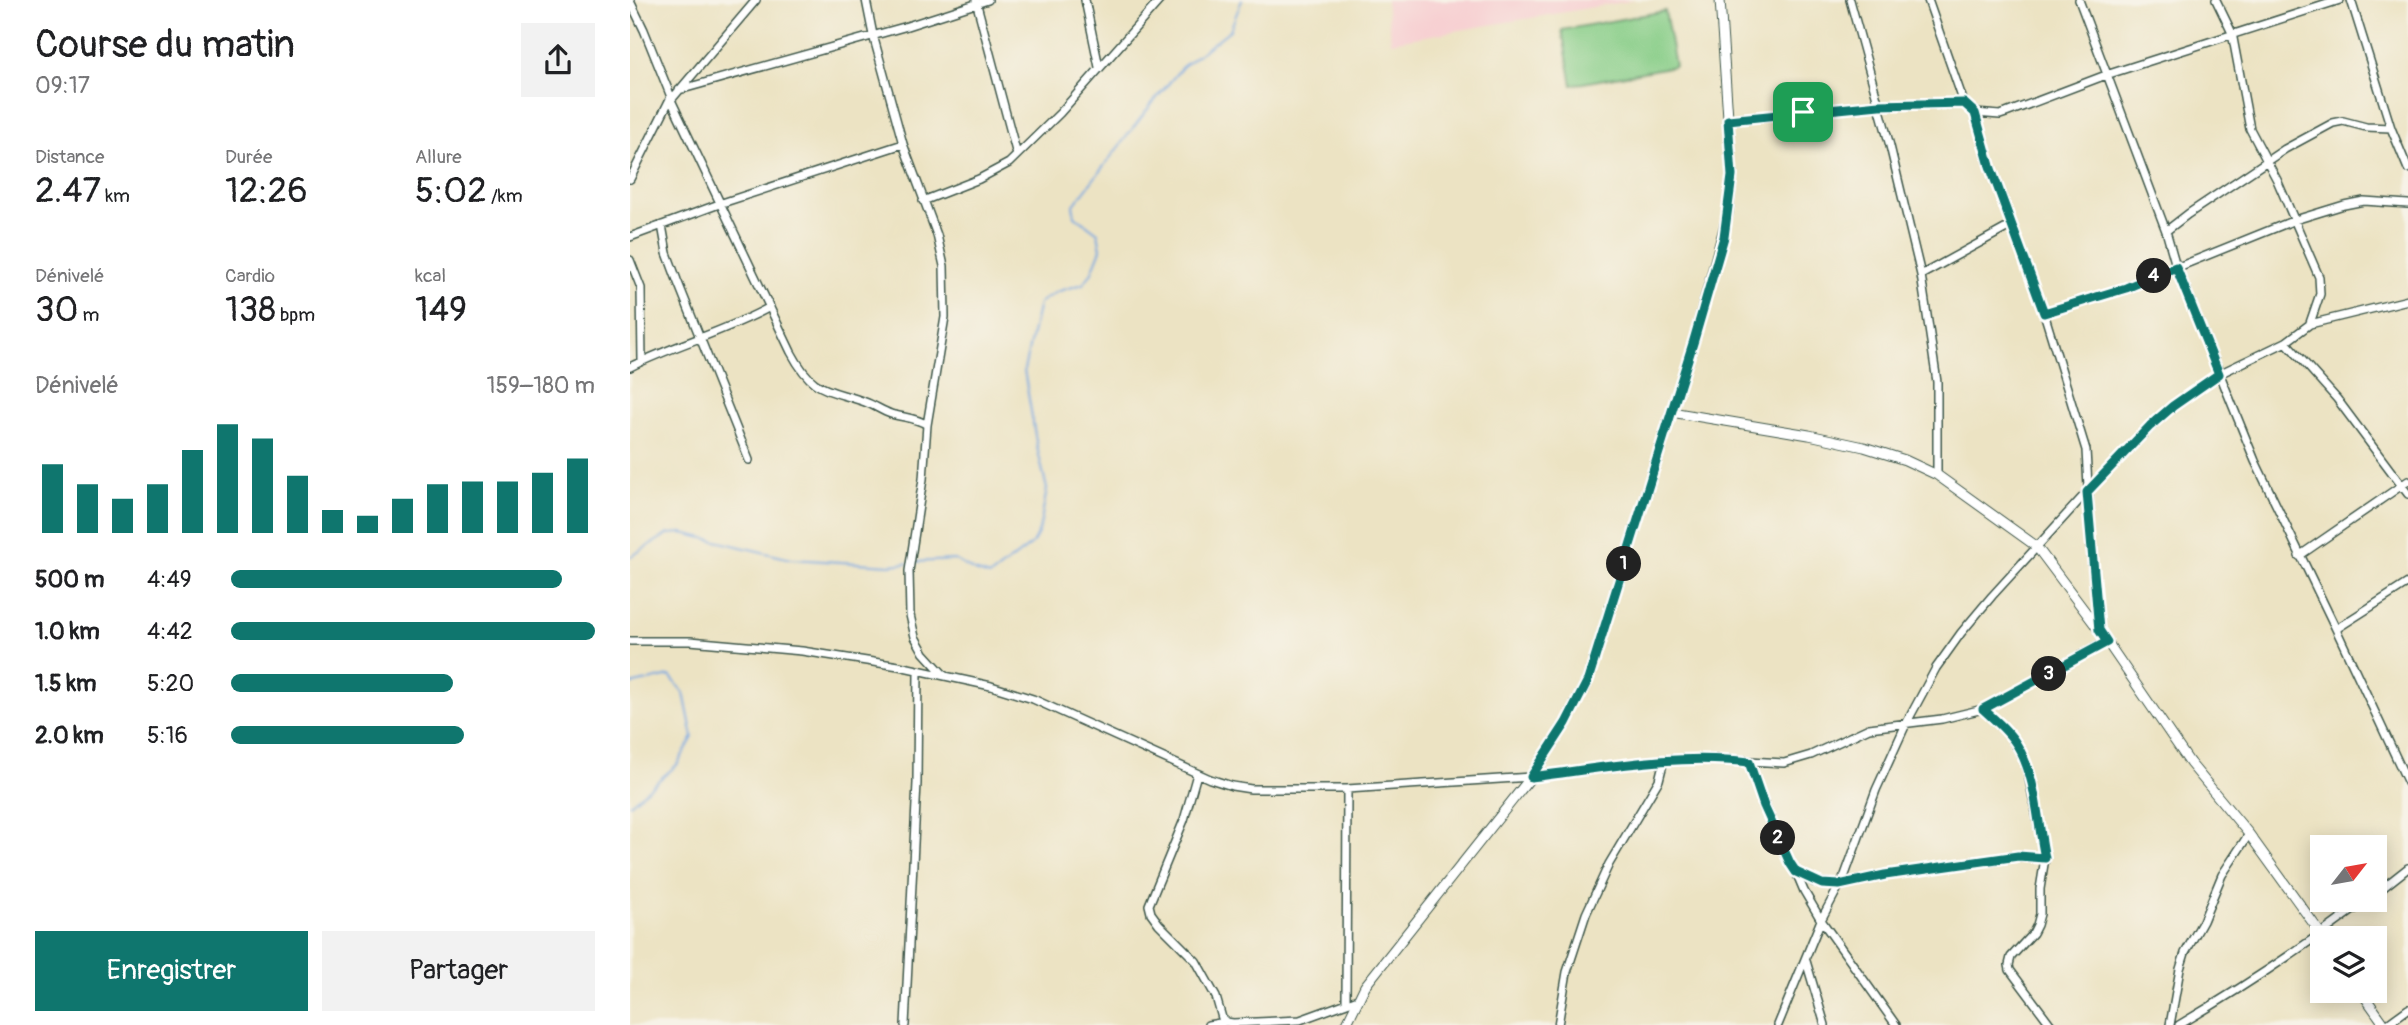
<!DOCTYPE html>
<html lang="fr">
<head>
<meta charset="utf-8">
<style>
  body { margin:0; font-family:Pangolin,sans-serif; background:#f2f2f2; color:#202124; height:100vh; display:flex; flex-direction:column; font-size:26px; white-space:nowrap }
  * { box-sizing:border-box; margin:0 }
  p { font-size:23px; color:#757577 }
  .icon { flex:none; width:38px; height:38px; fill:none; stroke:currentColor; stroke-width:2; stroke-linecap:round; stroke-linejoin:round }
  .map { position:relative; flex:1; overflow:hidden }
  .sheet { display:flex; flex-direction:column; background:#fff; width:630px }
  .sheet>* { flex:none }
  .needle { width:46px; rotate:59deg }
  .controls { position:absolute; left:1680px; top:835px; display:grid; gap:14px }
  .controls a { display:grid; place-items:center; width:77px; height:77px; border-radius:0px; background:#fff; box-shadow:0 4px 18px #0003; font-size:35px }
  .pin { position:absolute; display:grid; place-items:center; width:60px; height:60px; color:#fff; margin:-30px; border-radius:14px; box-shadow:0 4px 10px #0006 }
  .km { position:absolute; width:35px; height:35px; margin:-18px; border-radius:50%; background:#222; color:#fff; font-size:19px; line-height:35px; text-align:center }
  .round { display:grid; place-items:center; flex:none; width:74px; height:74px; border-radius:0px; background:#f2f2f2 }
  .head { display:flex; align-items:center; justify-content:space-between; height:119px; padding:0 35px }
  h1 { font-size:38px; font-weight:600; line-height:52px }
  .metrics { display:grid; grid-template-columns:repeat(3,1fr); gap:10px; height:119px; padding:7px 35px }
  .metrics div { display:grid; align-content:center }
  .metrics b { font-size:35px; font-weight:600 }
  .metrics small { font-size:19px; font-weight:400 }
  .metrics p { font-size:19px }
  .chart { height:196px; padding:14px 35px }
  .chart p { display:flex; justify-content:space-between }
  .chart svg { width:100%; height:126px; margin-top:7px; stroke:#0f766e; stroke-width:6 }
  .cta { display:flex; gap:14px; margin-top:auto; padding:14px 35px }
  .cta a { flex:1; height:80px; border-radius:0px; background:#0f766e; color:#fff; font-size:28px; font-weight:600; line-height:80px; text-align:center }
  .cta a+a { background:#f2f2f2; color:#202124 }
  ul { padding:0 35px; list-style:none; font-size:23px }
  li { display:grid; grid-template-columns:112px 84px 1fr; align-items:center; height:52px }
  li i { height:18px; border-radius:9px; background:#0f766e }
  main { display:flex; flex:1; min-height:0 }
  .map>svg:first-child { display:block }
  .built { fill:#f7cfd1 }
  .pitch { fill:#87cd87; stroke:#53855e; stroke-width:2 }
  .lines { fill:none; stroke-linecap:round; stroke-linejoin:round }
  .stream { stroke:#75a6e0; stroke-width:2 }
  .minor-casing { stroke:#3e5649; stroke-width:10 }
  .major-casing { stroke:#3e5649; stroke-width:11 }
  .minor { stroke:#fff; stroke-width:7 }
  .major { stroke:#fff; stroke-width:9 }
  .route-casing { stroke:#fff; stroke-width:14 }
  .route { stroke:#0f766e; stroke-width:9 }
</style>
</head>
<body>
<main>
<section class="sheet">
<div class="head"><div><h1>Course du matin</h1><p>09:17</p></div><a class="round"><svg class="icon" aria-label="share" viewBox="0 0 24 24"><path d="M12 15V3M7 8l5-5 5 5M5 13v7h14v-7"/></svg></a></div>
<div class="metrics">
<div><p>Distance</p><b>2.47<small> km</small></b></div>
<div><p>Durée</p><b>12:26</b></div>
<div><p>Allure</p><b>5:02<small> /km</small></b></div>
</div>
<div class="metrics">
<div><p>Dénivelé</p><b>30<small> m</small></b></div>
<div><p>Cardio</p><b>138<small> bpm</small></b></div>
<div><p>kcal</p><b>149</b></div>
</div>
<div class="chart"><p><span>Dénivelé</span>159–180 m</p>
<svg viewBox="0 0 160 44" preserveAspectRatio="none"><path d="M5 44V20M15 44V27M25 44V32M35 44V27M45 44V15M55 44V6M65 44V11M75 44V24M85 44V36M95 44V38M105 44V32M115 44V27M125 44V26M135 44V26M145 44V23M155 44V18"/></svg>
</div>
<ul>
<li><b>500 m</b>4:49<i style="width:91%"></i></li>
<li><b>1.0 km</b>4:42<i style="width:100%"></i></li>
<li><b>1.5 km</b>5:20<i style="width:61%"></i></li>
<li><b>2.0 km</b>5:16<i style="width:64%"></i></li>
</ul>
<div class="cta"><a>Enregistrer</a><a>Partager</a></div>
</section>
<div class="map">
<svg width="1778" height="1025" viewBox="0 0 1778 1025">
  <rect width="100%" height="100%" fill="#f7f3e8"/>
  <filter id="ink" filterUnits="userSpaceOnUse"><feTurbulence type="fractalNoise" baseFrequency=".0143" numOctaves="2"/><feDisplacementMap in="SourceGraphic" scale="14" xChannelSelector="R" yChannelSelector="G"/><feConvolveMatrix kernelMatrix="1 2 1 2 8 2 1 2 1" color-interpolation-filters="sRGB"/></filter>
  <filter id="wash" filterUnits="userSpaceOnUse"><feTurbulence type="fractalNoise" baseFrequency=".00686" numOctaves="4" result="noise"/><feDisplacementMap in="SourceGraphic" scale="28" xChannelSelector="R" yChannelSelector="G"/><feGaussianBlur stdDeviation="1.57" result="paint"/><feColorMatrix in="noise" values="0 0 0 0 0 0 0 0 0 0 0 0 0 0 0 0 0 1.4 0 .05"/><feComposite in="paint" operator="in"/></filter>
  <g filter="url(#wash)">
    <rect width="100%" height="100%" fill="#ece3c3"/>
    <path class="built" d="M756 0H1005L761 42Z"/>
    <path class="pitch" d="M1035 11 1045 66 942 85 932 30Z"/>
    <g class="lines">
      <path class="stream" d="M0 557 38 534 53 533 161 559 260 565 278 563
        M283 562 325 560 344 571 360 576 402 544 409 531 417 489 407 447 394 370 409 303 426 292 453 284 461 274 471 249 468 233 445 216 443 206 517 110 552 67 600 30 612 0
        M0 685 40 676 54 693 63 737 47 765 0 804"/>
    </g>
  </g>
  <g filter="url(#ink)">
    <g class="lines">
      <g class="minor-casing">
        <path id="minor" d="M126 0 41 100 161 352C183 393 195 388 235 402 244 405 252 411 261 414 274 418 285 417 297 425
          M236 0 243 35 273 144 307 235 314 266 315 317 297 425 293 479 279 571 280 615 285 637 294 653 315 676
          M455 0 469 67
          M1220 0 1260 146 1291 275 1307 382V475
          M1298 0 1334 103 1345 113 1360 166 1414 313 1456 450 1462 560 1469 629
          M1449 0 1536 231 1546 266 1625 461 1706 629 1778 783
          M1586 0 1602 33 1620 129 1647 180 1689 277 1690 294 1680 323
          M1721 0 1761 128 1778 169
          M0 1 14 30 41 97 0 179
          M346 1 387 155
          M49 90 274 27 358 0
          M1345 113 1370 115 1376 113 1476 75 1710 0
          M1098 120 1249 105 1334 103
          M293 201 349 179 379 163 430 113 530 0
          M32 225 37 253 47 280 119 460
          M1536 231 1558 214 1655 149 1703 123 1713 121 1736 127 1761 128
          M0 237 92 203 273 144
          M0 260 11 288 12 361
          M1291 275 1382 225
          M1414 313 1496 288 1665 220 1714 205 1734 201 1778 204
          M1656 342 1707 399 1778 494
          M0 367C46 344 95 332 140 307
          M1669 556 1778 481
          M1706 629 1778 583
          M0 641H60L172 651 269 666 361 686 403 699 580 779 602 786 621 789H717L901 777 1034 760 1084 759 1154 763 1181 755 1239 728 1312 719 1353 709 1477 641
          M1353 709 1380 735 1396 763 1415 858 1410 889V914L1407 925 1403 933 1381 957 1379 965 1380 970 1421 1025
          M1119 762 1128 789 1154 853 1166 872 1184 882 1209 885 1255 875 1388 856 1415 858
          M567 774 554 820 519 905 521 913 529 924 566 961 586 997 592 1018 596 1022 603 1023 670 1020 728 999
          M1166 872 1174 891 1191 920 1266 1025
          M1745 894 1778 868
          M1176 961 1195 1025
          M716 1003 717 789
          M275 1025 287 783 288 670
          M578 1025 596 1022
          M928 1025 937 972 956 914 979 864 1029 780 1034 760
          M1148 1025 1191 920 1215 875 1246 790 1276 724 1306 668 1331 633 1362 596 1457 492 1520 427 1543 406 1589 374 1656 342 1680 324 1778 300
          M1540 1025 1550 969 1555 953 1573 921 1592 875 1619 834
          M1549 1025C1614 987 1677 945 1737 900
          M1756 1025 1778 1009"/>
      </g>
      <g class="major-casing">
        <path id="major" d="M1041 412 1179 435 1234 447 1275 460 1307 475 1406 546 1469 630 1560 763 1619 834 1694 938
          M1730 990 1755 1025
          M716 1025 735 986 901 777 936 723 958 679 1064 340 1098 213 1102 176 1090 0"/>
      </g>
      <use href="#minor" class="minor"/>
      <use href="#major" class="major"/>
    </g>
  </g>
  <g class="lines" filter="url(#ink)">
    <g class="route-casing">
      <path id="route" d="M1334 103 1345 113 1360 166 1414 313 1496 288 1546 267 1589 374 1543 406 1520 426 1457 492 1469 630 1477 642 1353 709C1365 720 1379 731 1387 745 1407 778 1407 821 1415 858L1388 856 1255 875 1209 885 1192 884 1166 872 1160 863 1134 806 1119 762C1046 753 974 768 901 777L936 723 958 680 1064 340 1094 237 1102 176 1098 120 1249 105Z"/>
    </g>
    <use href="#route" class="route"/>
  </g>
</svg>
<div class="controls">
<a><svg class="needle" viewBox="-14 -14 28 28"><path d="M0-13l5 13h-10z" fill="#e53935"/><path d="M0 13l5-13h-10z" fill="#757577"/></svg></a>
<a><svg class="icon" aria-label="layers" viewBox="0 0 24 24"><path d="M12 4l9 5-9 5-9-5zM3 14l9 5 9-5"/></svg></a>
</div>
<div class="pin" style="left:1173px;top:112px;background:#1e9e55"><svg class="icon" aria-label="arrive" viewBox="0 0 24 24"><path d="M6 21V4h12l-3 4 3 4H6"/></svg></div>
<b class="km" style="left:994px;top:564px">1</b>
<b class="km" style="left:1148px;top:838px">2</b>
<b class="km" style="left:1419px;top:674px">3</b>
<b class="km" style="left:1524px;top:276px">4</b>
</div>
</main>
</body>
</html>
